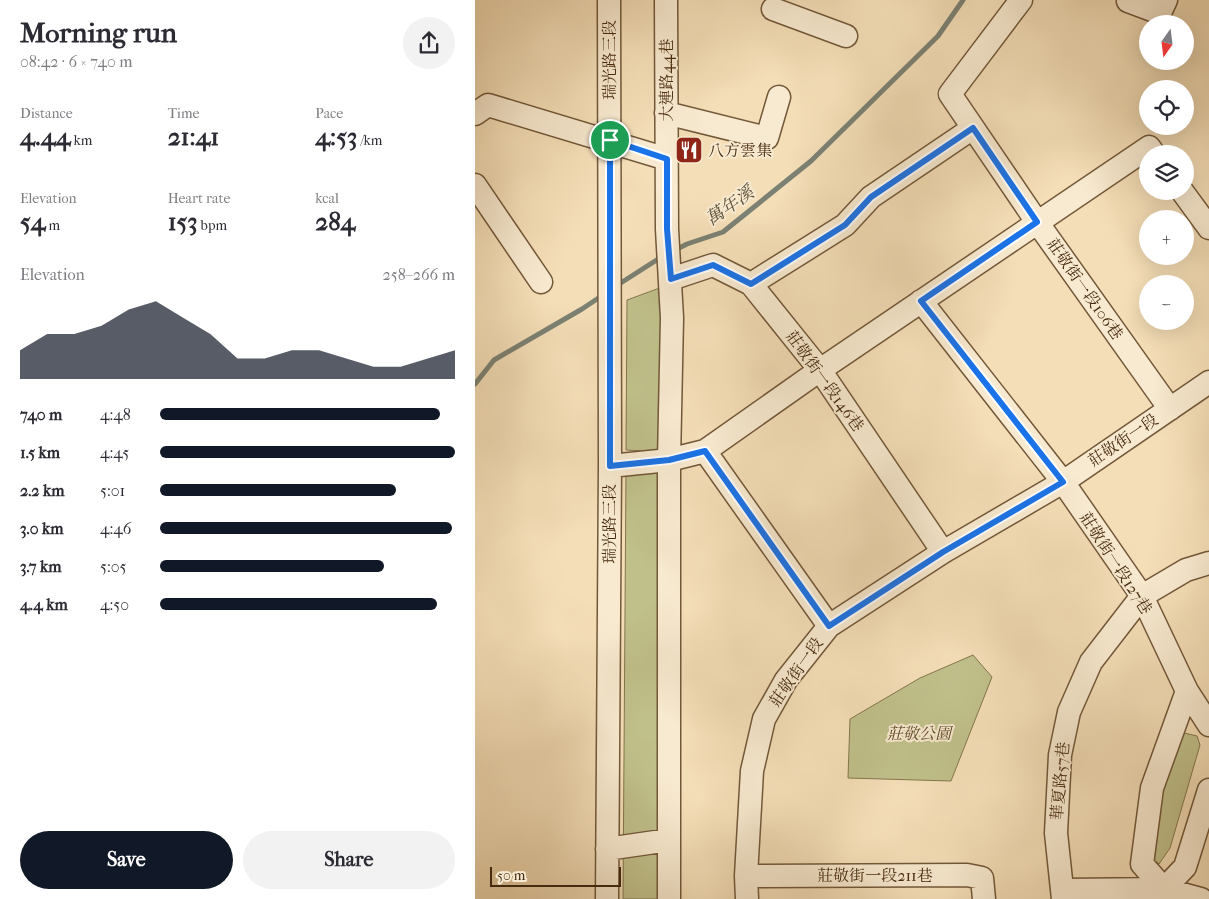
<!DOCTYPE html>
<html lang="en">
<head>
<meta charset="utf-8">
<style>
  body { margin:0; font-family:"IM FELL French Canon","Noto Serif TC",serif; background:#f2f2f3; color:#2b2b33; height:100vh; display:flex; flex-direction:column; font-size:19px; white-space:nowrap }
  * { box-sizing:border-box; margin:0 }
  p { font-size:16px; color:#7c7c81 }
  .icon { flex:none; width:28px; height:28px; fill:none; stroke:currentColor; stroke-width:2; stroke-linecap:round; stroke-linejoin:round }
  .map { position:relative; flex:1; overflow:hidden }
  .side { display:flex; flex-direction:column; background:#fff; width:475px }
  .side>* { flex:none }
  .needle { width:32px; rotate:194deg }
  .controls { position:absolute; left:664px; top:15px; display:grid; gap:10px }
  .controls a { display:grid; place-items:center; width:55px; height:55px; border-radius:50%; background:#fff; box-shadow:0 5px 20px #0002; font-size:25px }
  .scale { position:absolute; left:15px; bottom:12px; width:131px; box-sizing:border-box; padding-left:5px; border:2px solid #472b0f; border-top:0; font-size:14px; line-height:18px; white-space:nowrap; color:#472b0f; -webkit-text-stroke:4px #f8ead0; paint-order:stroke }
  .pin { position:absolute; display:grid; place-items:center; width:42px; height:42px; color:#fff; margin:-21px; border:2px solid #fff; border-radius:50%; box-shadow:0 1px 5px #0007 }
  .round { display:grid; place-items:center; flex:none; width:52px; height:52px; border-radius:26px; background:#f2f2f3 }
  .headline { display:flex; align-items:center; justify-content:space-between; height:85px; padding:0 20px }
  h1 { font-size:28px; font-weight:800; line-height:38px }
  .stats { display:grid; grid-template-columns:repeat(3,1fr); gap:8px; height:85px; padding:5px 20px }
  .stats div { display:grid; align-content:center }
  .stats b { font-size:25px; font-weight:800 }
  .stats small { font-size:14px; font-weight:400 }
  .stats p { font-size:14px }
  .chart { height:140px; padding:10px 20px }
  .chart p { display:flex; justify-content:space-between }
  .chart svg { width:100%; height:90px; margin-top:5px; fill:#111827; opacity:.7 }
  .cta { display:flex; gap:10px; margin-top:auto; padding:10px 20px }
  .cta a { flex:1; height:58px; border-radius:30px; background:#111827; color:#fff; font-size:20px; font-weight:800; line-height:58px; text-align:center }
  .cta a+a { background:#f2f2f3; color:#2b2b33 }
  ul { padding:0 20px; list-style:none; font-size:16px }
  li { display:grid; grid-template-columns:80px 60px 1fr; align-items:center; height:38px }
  li i { height:12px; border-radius:6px; background:#111827 }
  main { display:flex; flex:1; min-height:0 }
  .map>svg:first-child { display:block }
  .green { fill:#c0c08b; stroke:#84764d }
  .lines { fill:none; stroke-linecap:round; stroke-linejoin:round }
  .stream { stroke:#7b8173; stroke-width:5 }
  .minor-casing { stroke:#725839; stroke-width:25 }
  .minor { stroke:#f8ead0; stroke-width:22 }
  .route-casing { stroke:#fff; stroke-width:10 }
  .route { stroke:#1a73e8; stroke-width:6 }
  .labels { text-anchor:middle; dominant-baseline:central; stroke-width:4; stroke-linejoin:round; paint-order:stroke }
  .street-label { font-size:16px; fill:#472b0f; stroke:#f8ead0 }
  .poi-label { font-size:16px; fill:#472b0f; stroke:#f8ead0; text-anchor:start }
  .park-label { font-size:16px; font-style:italic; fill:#5f4928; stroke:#f8ead0 }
  .water-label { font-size:18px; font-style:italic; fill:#5c4f38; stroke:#f8ead0 }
</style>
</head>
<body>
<main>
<section class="side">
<div class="headline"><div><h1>Morning run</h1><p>08:42 · 6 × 740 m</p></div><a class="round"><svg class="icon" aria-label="share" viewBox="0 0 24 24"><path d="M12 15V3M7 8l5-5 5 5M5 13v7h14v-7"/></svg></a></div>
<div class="stats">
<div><p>Distance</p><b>4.44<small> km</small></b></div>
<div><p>Time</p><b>21:41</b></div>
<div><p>Pace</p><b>4:53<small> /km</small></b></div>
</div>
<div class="stats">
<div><p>Elevation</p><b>54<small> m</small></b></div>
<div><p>Heart rate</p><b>153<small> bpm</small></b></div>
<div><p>kcal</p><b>284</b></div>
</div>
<div class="chart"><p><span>Elevation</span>258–266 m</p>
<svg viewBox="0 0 160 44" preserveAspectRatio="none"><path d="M0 44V30L10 22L20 22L30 18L40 10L50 6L60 14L70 22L80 34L90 34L100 30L110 30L120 34L130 38L140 38L150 34L160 30V44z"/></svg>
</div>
<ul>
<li><b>740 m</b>4:48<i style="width:95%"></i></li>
<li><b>1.5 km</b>4:45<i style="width:100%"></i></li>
<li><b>2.2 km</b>5:01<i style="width:80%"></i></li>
<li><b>3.0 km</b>4:46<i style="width:99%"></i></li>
<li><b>3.7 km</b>5:05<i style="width:76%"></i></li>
<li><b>4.4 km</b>4:50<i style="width:94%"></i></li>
</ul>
<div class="cta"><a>Save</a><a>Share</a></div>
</section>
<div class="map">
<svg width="734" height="899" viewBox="0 0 734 899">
  <rect width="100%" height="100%" fill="#f4deb7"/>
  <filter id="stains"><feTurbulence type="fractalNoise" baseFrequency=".004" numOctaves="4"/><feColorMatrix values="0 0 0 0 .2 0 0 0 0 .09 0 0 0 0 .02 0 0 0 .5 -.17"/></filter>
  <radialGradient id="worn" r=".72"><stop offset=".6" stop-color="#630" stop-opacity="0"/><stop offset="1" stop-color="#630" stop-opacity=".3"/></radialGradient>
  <path class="green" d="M190 286 188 452 151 450 152 300Z
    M189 470 185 899H148L151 471Z
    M498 655 517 677 476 781 373 778 375 719 445 678Z
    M709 733 722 736 725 745 695 848 684 864 679 860 684 791 702 736Z"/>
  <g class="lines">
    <path class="stream" d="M198 251 212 244 248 232 336 161 463 36 488 0
      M141 286 188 256
      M0 384 19 360 107 309 128 295"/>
    <g class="minor-casing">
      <path id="minor" d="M191 0 192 229 197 318 194 460V899
        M546 0 475 94 562 222 695 409
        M653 1 685 13 691 0
        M298 9 371 36
        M191 113 292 138 304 97
        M0 114 13 105 192 159
        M0 185 66 282
        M707 191 734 228
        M196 279 238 265 276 284 345 370 468 552
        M276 284 370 225 396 197 498 128
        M446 301 588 482 667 596 712 691 734 725
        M230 451 354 626
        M135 466 194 460 230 451 345 370 674 147 679 154
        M132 849 194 840
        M271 876 492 875 507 878 509 899
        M689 889 667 864 677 788 712 691
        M588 890 689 889 726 899
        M132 899 135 466 134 0
        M272 899 271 876 277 771 289 719 311 680 354 626 468 552 588 482 734 382
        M588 899 581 833 585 755 594 712 616 662 667 596 711 570 734 563
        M689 899V889L710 867 734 790"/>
    </g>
    <use href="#minor" class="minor"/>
  </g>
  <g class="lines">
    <g class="route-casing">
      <path id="route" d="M498 128 562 222 446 301 588 482 468 552 354 626 230 451 194 460 135 466V140L192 159V229L196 279 238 265 276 284 370 225 396 197Z"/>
    </g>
    <use href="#route" class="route"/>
  </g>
  <defs>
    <g id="restaurant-square" transform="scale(1.4375)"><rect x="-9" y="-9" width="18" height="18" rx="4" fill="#8f2418" stroke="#f8ead0"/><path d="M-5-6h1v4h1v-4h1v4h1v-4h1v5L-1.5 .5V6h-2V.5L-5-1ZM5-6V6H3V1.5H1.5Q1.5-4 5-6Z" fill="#fff"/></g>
  </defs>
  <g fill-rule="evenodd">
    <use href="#restaurant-square" x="214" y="150"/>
  </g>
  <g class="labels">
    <g class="street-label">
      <text transform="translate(134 60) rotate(-90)">瑞光路三段</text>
      <text transform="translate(191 80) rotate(-90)">大連路44巷</text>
      <text transform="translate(610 289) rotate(55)">莊敬街一段106巷</text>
      <text transform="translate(350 381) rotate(54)">莊敬街一段146巷</text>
      <text transform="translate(648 440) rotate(-34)">莊敬街一段</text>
      <text transform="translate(134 524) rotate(-90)">瑞光路三段</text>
      <text transform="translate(641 563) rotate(57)">莊敬街一段127巷</text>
      <text transform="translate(321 672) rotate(-55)">莊敬街一段</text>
      <text transform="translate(585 781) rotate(-85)">華夏路57巷</text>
      <text x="400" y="875">莊敬街一段211巷</text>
    </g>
    <g class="poi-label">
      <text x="233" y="150">八方雲集</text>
    </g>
    <g class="park-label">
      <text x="444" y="733">莊敬公園</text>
    </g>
    <g class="water-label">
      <text transform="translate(255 206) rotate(-35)">萬年溪</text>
    </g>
  </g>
  <rect width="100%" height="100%" filter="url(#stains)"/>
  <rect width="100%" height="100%" fill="url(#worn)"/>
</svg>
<div class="controls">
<a><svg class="needle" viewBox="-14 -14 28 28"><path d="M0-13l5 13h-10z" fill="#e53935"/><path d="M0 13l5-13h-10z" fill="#7c7c81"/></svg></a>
<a><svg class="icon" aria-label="locate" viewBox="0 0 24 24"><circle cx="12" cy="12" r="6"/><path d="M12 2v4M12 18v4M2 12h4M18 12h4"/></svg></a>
<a><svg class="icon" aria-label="layers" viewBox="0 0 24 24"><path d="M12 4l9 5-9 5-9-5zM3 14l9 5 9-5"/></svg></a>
<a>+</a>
<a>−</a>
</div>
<div class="scale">50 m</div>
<div class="pin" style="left:135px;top:140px;background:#1e9e55"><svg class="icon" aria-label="arrive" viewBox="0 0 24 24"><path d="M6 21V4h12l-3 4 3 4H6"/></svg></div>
</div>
</main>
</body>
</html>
